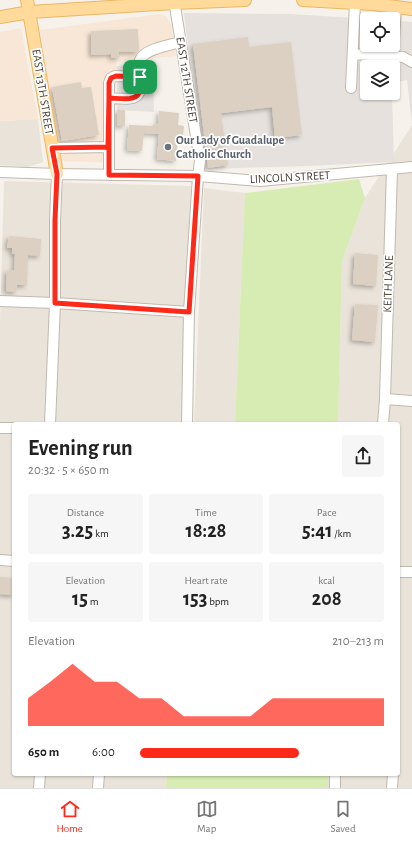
<!DOCTYPE html>
<html lang="en">
<head>
<meta charset="utf-8">
<style>
  body { margin:0; font-family:"Alegreya Sans",sans-serif; background:#f6f6f6; color:#222; height:100vh; display:flex; flex-direction:column; font-size:15px; white-space:nowrap }
  * { box-sizing:border-box; margin:0 }
  p { font-size:13px; color:#767676 }
  .icon { flex:none; width:22px; height:22px; fill:none; stroke:currentColor; stroke-width:2; stroke-linecap:round; stroke-linejoin:round }
  .map { position:relative; flex:1; overflow:hidden }
  .sheet { position:absolute; left:12px; top:422px; width:388px; height:354px; display:flex; flex-direction:column; background:#fff; border-radius:4px; box-shadow:0 1px 3px #0004 }
  .sheet>* { flex:none }
  .buttons { position:absolute; left:360px; top:12px; display:grid; gap:8px }
  .buttons a { display:grid; place-items:center; width:40px; height:40px; border-radius:4px; background:#fff; box-shadow:0 1px 3px #0004; font-size:20px }
  .pin { position:absolute; display:grid; place-items:center; width:34px; height:34px; color:#fff; margin:-17px; border-radius:8px; box-shadow:0 2px 6px #0006 }
  .round { display:grid; place-items:center; flex:none; width:42px; height:42px; border-radius:4px; background:#f6f6f6 }
  .summary { display:flex; align-items:center; justify-content:space-between; height:68px; padding:0 16px }
  h1 { font-size:22px; font-weight:600; line-height:30px }
  .metrics { display:grid; grid-template-columns:repeat(3,1fr); gap:6px; height:68px; padding:4px 16px }
  .metrics div { display:grid; align-content:center; border-radius:4px; background:#f6f6f6; text-align:center }
  .metrics b { font-size:20px; font-weight:600 }
  .metrics small { font-size:11px; font-weight:400 }
  .metrics p { font-size:11px }
  .chart { height:112px; padding:8px 16px }
  .chart p { display:flex; justify-content:space-between }
  .chart svg { width:100%; height:72px; margin-top:4px; fill:#ff2919; opacity:.7 }
  ul { padding:0 16px; list-style:none; font-size:13px }
  li { display:grid; grid-template-columns:64px 48px 1fr; align-items:center; height:30px }
  li i { height:10px; border-radius:5px; background:#ff2919 }
  .dock { display:flex; justify-content:space-around; align-items:center; height:56px; border-top:1px solid #e0e0e0; background:#fff; font-size:11px; color:#767676 }
  .dock a { display:grid; justify-items:center; gap:2px }
  .dock .current { color:#ff2919 }
  .map>svg:first-child { display:block }
  .residential { fill:#eae3d9 }
  .commercial { fill:#f8e7d6 }
  .industrial { fill:#e6e1dc }
  .green { fill:#d6ecb2 }
  .parking { fill:#e5e2df }
  .building { fill:#dbd0c2; filter:url(#shadow) }
  .lines { fill:none; stroke-linecap:round; stroke-linejoin:round }
  .minor-casing { stroke:#c2b9ad; stroke-width:12 }
  .major-casing { stroke:#eab764; stroke-width:14 }
  .minor { stroke:#fff; stroke-width:10 }
  .major { stroke:#ffda9b; stroke-width:12 }
  .route-casing { stroke:#fff; stroke-width:8 }
  .route { stroke:#ff2919; stroke-width:5 }
  .worship-dot { fill:#6b7280; stroke:#fff; stroke-width:1.5 }
  .labels { text-anchor:middle; dominant-baseline:central; stroke-width:3.5; stroke-linejoin:round; paint-order:stroke }
  .street-label { font-size:12px; fill:#4b4238; stroke:#fff }
  .worship-label { font-size:12px; font-weight:bold; fill:#5b616d; stroke:#fff; text-anchor:start }
</style>
</head>
<body>
<div class="map">
<svg width="412" height="788" viewBox="0 0 412 788">
  <defs>
    <filter id="shadow"><feDropShadow dx="-2.5" dy="2.5" stdDeviation="2" flood-color="#0004"/></filter>
  </defs>
  <rect width="100%" height="100%" fill="#f6f2eb"/>
  <path class="residential" d="M38 119 43 162 28 167 0 165V121Z
    M412 125V788H328V774H398V424H338L342 261 365 198Z
    M4 181 191 186 181 424H14V774H167L166 788H0V323Z
    M204 188 245 193 235 424H194Z"/>
  <path class="commercial" d="M159 14 166 16 171 24 176 56 117 62 113 163 61 161 40 30Z
    M21 28 38 119 0 121V32Z"/>
  <path class="industrial" d="M184 13 291 14 370 19H367V45H393V20L412 22V125L407 80 393 83V67H367V93H392L394 162 308 166 203 169Z"/>
  <path class="green" d="M359 179 365 198 342 261 338 424H235L245 193Z
    M167 774H328V788H166Z"/>
  <path class="parking" d="M153 62 154 112 117 110V66Z"/>
  <path class="building" d="M138 29 139 51 138 52H119V58H111V54L91 55V31Z
    M248 37 249 47 291 42 302 135 275 138 272 107 221 113 228 165 208 168 193 44Z
    M81 82 82 88 91 87 99 135 62 141 52 87Z
    M117 110H125V126H117Z
    M159 111 179 113 178 125 184 126 183 135 178 134 176 161 157 159 159 134 144 133 142 151 127 150 129 125 153 126V124L158 125Z
    M9 236 41 239 40 256 28 255 27 285H17L16 292 6 291 7 270H14L15 254H12V248H7Z
    M355 253 378 255 376 286 353 284Z
    M355 304 378 305 375 342 352 340Z
    M0 577 14 578V595L0 594Z"/>
  <g class="lines">
    <g class="minor-casing">
      <path id="minor" d="M174 0 200 161 198 176 189 312 187 424
        M353 54 403 57 412 62
        M393 56 396 7
        M351 88 355 3
        M109 98C117 98 135 102 139 93 141 89 140 82 140 77
        M52 148 108 147
        M0 172 57 174 198 176 260 181 412 167
        M109 175V83L111 78 115 76 140 77C140 72 139 65 140 60 144 49 170 45 181 42
        M0 301 55 303 189 312
        M385 399 412 401
        M50 424 55 303V220L57 174
        M383 424 385 399 392 169
        M0 428H14
        M0 560 14 561
        M398 572H412
        M39 788 40 774
        M98 788 99 774
        M335 788V774
        M392 788 393 774"/>
    </g>
    <g class="major-casing">
      <path id="major" d="M27 0 57 174
        M303 0 373 4 412 9
        M0 17 30 12 174 3 245 0"/>
    </g>
    <use href="#minor" class="minor"/>
    <use href="#major" class="major"/>
  </g>
  <g class="lines">
    <g class="route-casing">
      <path id="route" d="M140 77C140 82 141 89 139 93 135 102 117 98 109 98L108 147 52 148 57 174 55 220V303L189 312 198 176 109 175V83L111 78 116 76 140 77"/>
    </g>
    <use href="#route" class="route"/>
  </g>
  <circle class="worship-dot" cx="168" cy="147" r="4"/>
  <g class="labels">
    <g class="street-label">
      <text transform="translate(187 80) rotate(81)">EAST 12TH STREET</text>
      <text transform="translate(43 92) rotate(81)">EAST 13TH STREET</text>
      <text transform="translate(290 177) rotate(-3)">LINCOLN STREET</text>
      <text transform="translate(388 284) rotate(-88)">KEITH LANE</text>
    </g>
    <g class="worship-label">
      <text x="176" y="140">Our Lady of Guadalupe<tspan x="176" dy="14">Catholic Church</tspan></text>
    </g>
  </g>
</svg>
<div class="buttons">
<a><svg class="icon" aria-label="locate" viewBox="0 0 24 24"><circle cx="12" cy="12" r="6"/><path d="M12 2v4M12 18v4M2 12h4M18 12h4"/></svg></a>
<a><svg class="icon" aria-label="layers" viewBox="0 0 24 24"><path d="M12 4l9 5-9 5-9-5zM3 14l9 5 9-5"/></svg></a>
</div>
<div class="pin" style="left:140px;top:77px;background:#1e9e55"><svg class="icon" aria-label="arrive" viewBox="0 0 24 24"><path d="M6 21V4h12l-3 4 3 4H6"/></svg></div>
<section class="sheet">
<div class="summary"><div><h1>Evening run</h1><p>20:32 · 5 × 650 m</p></div><a class="round"><svg class="icon" aria-label="share" viewBox="0 0 24 24"><path d="M12 15V3M7 8l5-5 5 5M5 13v7h14v-7"/></svg></a></div>
<div class="metrics">
<div><p>Distance</p><b>3.25<small> km</small></b></div>
<div><p>Time</p><b>18:28</b></div>
<div><p>Pace</p><b>5:41<small> /km</small></b></div>
</div>
<div class="metrics">
<div><p>Elevation</p><b>15<small> m</small></b></div>
<div><p>Heart rate</p><b>153<small> bpm</small></b></div>
<div><p>kcal</p><b>208</b></div>
</div>
<div class="chart"><p><span>Elevation</span>210–213 m</p>
<svg viewBox="0 0 160 44" preserveAspectRatio="none"><path d="M0 44V27L10 17L20 6L30 17L40 17L50 27L60 27L70 38L80 38L90 38L100 38L110 27L120 27L130 27L140 27L150 27L160 27V44z"/></svg>
</div>
<ul>
<li><b>650 m</b>6:00<i style="width:65%"></i></li>
</ul>
</section>
</div>
<nav class="dock">
<a class="current"><svg class="icon" aria-label="home" viewBox="0 0 24 24"><path d="M3 11l9-7 9 7M6 9v11h12V9"/></svg>Home</a>
<a><svg class="icon" aria-label="map" viewBox="0 0 24 24"><path d="M3 6l6-2 6 2 6-2v14l-6 2-6-2-6 2zM9 4v14M15 6v14"/></svg>Map</a>
<a><svg class="icon" aria-label="saved" viewBox="0 0 24 24"><path d="M7 4h10v16l-5-4-5 4z"/></svg>Saved</a>
</nav>
</body>
</html>
